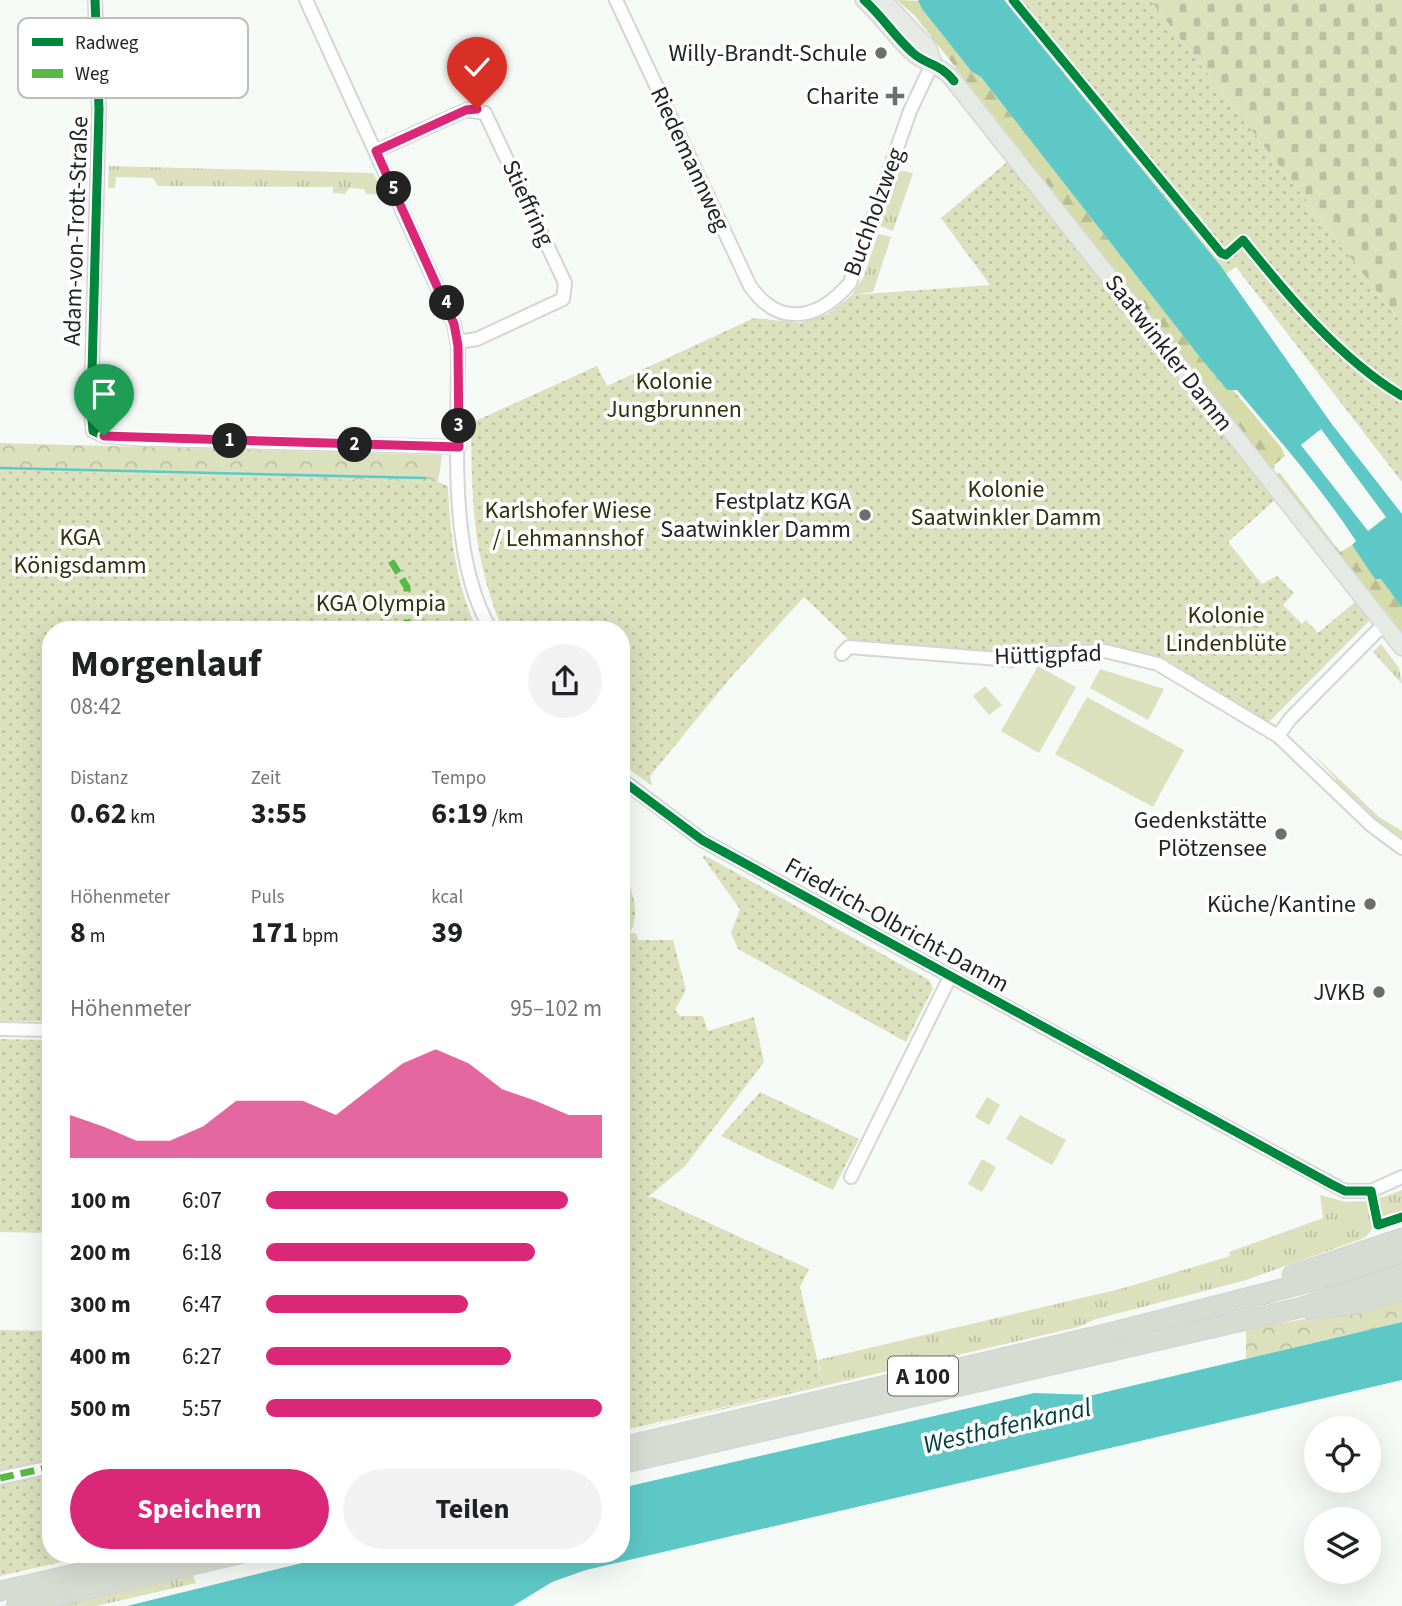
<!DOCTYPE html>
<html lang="de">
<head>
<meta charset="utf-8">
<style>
  body { margin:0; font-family:"Source Sans 3",sans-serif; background:#f2f2f2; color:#202124; height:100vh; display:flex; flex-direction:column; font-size:26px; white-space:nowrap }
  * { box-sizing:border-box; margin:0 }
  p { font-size:23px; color:#757577 }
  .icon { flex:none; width:38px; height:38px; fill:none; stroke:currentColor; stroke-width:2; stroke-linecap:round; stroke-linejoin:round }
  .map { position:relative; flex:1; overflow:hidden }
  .sheet { position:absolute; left:42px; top:621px; width:588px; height:942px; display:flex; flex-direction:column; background:#fff; border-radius:28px; box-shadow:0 7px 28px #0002 }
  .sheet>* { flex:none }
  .controls { position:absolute; left:1304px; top:1416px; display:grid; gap:14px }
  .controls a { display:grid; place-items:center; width:77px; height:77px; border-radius:50%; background:#fff; box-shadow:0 7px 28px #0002; font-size:35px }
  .pin { position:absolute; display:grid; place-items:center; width:60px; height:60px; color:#fff; margin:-72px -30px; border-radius:50% 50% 50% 0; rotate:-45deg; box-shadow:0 0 7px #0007 }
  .pin .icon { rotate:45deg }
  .km { position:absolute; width:35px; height:35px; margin:-18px; border-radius:50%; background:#222; color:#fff; font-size:19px; line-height:35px; text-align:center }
  .round { display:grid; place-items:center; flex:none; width:74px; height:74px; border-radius:37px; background:#f2f2f2 }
  .overview { display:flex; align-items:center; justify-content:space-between; height:119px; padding:0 28px }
  h1 { font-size:38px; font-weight:700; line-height:52px }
  .metrics { display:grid; grid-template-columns:repeat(3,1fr); gap:10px; height:119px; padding:7px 28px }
  .metrics div { display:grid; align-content:center }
  .metrics b { font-size:30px; font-weight:700 }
  .metrics small { font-size:19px; font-weight:400 }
  .metrics p { font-size:19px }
  .chart { height:196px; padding:14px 28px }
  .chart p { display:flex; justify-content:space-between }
  .chart svg { width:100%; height:126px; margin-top:7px; fill:#db2777; opacity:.7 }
  .button { display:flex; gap:14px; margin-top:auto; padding:14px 28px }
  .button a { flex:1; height:80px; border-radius:42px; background:#db2777; color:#fff; font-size:28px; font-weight:700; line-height:80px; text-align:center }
  .button a+a { background:#f2f2f2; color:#202124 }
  ul { padding:0 28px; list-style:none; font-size:23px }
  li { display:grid; grid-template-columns:112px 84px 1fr; align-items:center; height:52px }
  li i { height:18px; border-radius:9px; background:#db2777 }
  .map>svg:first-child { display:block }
  .grass { fill:url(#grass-tufts) }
  .forest { fill:url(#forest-firs) }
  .cemetery { fill:url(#cemetery-stones) }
  .park { fill:url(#park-crowns) }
  .garden { fill:url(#garden-dots) }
  .pitch { fill:#dbe0bd }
  .water { fill:#5ec8c7; fill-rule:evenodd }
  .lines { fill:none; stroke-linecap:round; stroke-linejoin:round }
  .stream { stroke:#5ec8c7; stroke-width:2.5 }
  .minor-casing { stroke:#d3d6d4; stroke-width:16 }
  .major-casing { stroke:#d4d6d4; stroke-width:19 }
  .highway-casing { stroke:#d4d6d4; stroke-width:21 }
  .minor { stroke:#fefefe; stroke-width:12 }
  .major { stroke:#e6eae4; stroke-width:16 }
  .highway { stroke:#d7dcd3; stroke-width:18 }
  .quiet { stroke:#58b947; stroke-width:7; stroke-dasharray:14 7; stroke-linecap:butt }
  .cycleway-casing { stroke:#fff; stroke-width:13 }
  .cycleway { stroke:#00873e; stroke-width:9 }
  .route-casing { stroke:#fff; stroke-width:14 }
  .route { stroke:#db2777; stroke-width:9 }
  .poi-dot { fill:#6c706d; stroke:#fff; stroke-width:2.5 }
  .labels { text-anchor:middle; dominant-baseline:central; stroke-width:7; stroke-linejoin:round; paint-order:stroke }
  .shield { fill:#fff; stroke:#646665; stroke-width:2 }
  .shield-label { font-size:23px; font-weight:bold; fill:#222523 }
  .poi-label { font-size:24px; fill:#222523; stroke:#fff; text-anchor:end }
  .street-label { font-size:24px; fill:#222523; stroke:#fff }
  .park-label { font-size:24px; fill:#2f320b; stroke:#fff }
  .water-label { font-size:26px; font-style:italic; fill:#003d3e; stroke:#fff }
  .key { fill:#fff; stroke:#bdbebd; stroke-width:2 }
  .key-label { font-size:19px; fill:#222523 }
</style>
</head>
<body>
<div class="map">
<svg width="1402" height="1606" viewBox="0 0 1402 1606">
  <defs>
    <pattern id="grass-tufts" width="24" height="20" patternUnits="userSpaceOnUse" patternTransform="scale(1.75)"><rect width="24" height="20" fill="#dbe0bd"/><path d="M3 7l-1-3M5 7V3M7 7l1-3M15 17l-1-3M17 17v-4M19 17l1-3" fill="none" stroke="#bcc0a2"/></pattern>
    <pattern id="forest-firs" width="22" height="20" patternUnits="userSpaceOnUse" patternTransform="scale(1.75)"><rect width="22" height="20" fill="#d6dca9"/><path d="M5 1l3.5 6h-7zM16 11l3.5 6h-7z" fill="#b7bd91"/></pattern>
    <pattern id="cemetery-stones" width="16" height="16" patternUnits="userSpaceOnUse" patternTransform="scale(1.75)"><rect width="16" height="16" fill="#dbe0bd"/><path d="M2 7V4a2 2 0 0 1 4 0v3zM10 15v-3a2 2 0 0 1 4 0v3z" fill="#bcc0a2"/></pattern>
    <pattern id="park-crowns" width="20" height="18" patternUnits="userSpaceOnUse" patternTransform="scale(1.75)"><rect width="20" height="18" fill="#dbe0bd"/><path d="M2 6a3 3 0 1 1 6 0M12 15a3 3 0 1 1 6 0" fill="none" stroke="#bcc0a2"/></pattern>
    <pattern id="garden-dots" width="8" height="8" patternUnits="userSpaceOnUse" patternTransform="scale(1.75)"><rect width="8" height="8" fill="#dbe0bd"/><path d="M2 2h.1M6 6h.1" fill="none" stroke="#bcc0a2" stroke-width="1.8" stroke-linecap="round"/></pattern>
  </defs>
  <rect width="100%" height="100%" fill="#f6faf7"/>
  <path class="grass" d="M109 166 373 173 384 195 366 194 364 189 349 188 345 194 333 193V187L158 186 153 178 116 177 115 188H108Z
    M899 170 913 173 893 231 880 226Z
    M878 234 891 237 873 292 852 295 864 276Z
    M1381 644 1399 668 1402 684 1373 652Z
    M1310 751 1379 817 1402 831V838L1375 820 1336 784V779Z
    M1402 1190V1216L1381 1223 1375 1200Z
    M1320 1195 1346 1202 1369 1201C1372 1216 1378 1228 1364 1238L1243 1281 1096 1319 1078 1327 621 1433 823 1384 818 1360 1124 1288 1230 1256 1229 1252 1323 1218Z
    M1402 1258V1268L1246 1310V1306Z
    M193 1575 196 1583 96 1606H60Z"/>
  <path class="forest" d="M897 0 920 1 922 9 972 72 981 77 1199 356 1227 390H1233L1281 447 1285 456 1274 465 1275 468 1272 469 915 16Z
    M1279 472 1340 552 1352 545 1375 578 1381 579 1402 608V632L1277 475Z"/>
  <path class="cemetery" d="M1150 0H1402V324Z"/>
  <path class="park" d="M1004 0H1027L1064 55 1228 258 1220 265Z
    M0 443 442 455 438 482 0 470Z
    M1402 1296V1322L1246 1359V1329L1328 1315Z"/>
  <path class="garden" d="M1027 0H1150L1402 324V482L1236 267 1224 275 1220 265 1228 257 1064 55Z
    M1007 162 1276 499 1228 542 1262 584 1277 576 1294 593 1283 605 1302 624 1306 620 1318 633 1356 601 1371 619 1267 724 1181 669 1120 647 1098 644 1012 654 849 640 804 597 732 676 650 776 652 786 621 763V630H503C472 557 472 501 471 423L597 366 607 386 754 318 800 323 828 314 852 295 990 285 941 218Z
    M0 470 438 482 448 486C450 537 456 583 477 630H51V1021H0Z
    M704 855 929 980 933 988 906 1042 738 949 731 933 740 909 703 858Z
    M621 863C630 885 642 911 630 933H636L638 940H673L686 990 675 1010 680 1016H703L708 1031 754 1017 764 1062 685 1166 647 1198 653 1197 809 1269 800 1287 823 1384 621 1431Z
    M0 1039 51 1040V1233L0 1232Z
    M760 1092 859 1139 833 1190 721 1136Z
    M0 1330 51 1331V1554H96L0 1576Z"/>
  <path class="pitch" d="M1038 666 1076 687 1039 753 1001 731Z
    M1100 669 1164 689 1148 720 1090 688Z
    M985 686 1002 705 989 715 973 696Z
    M1087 697 1184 750 1153 807 1055 754Z
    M987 1097 1000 1105 989 1125 975 1117Z
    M1020 1115 1066 1140 1052 1165 1006 1139Z
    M982 1159 996 1167 982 1192 968 1184Z"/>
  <path class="water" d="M918 0H1004L1220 265 1331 423 1402 514V608L1381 579H1375L1352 545 1356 541C1320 486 1279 440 1237 390H1227L1199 356 981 77 972 72 922 9ZM1321 429 1386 517 1368 531 1301 445Z
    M1402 1322V1380L586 1570 552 1582 513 1606H127L339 1554H621V1488L1034 1393 1093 1395Z"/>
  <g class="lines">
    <path class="stream" d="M0 468 425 478"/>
    <g class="minor-casing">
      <path id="minor" d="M95 0 99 109 91 409 93 431 104 436 139 439 459 447
        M306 0 454 324 458 346C459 433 446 554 491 630
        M616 0 750 286C780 329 819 319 850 283L910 111 933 62
        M376 151 466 110 485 113 565 283 563 299 477 339 458 342
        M842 654 849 647 1011 660 1056 653 1105 651 1158 664 1278 736 1371 825 1402 848
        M1278 736 1290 719 1384 624
        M621 779 702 840 1162 1092
        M0 1029 51 1030
        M1167 1095 1345 1191H1371L1402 1177
        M851 1177 950 977
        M0 1478 51 1467"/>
    </g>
    <g class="major-casing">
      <path id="major" d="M864 0C882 16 895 37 913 53 924 63 937 64 950 76L1402 647
        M883 0 928 48 933 62"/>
    </g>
    <g class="highway-casing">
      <path id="highway" d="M1292 1275 1402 1238
        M1310 1309 1346 1306 1402 1291
        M621 1447 1105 1334 1309 1282 1402 1253
        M621 1464 1299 1308 1402 1275
        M0 1591 163 1554
        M16 1606 239 1554"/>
    </g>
    <use href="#minor" class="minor"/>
    <use href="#major" class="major"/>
    <use href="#highway" class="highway"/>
    <path class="quiet" d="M391 561 407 587V630
      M0 1478 51 1467"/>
    <g class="cycleway-casing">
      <path id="cycleway" d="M95 0 99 109 91 409 93 431 104 436 139 439 459 447
        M864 0C882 16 895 37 913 53 926 65 940 63 954 81
        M1013 0 1221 253 1226 255 1243 240C1288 296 1340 359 1402 396
        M621 793 628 785 702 840 1331 1184 1345 1191H1371L1378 1225 1402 1217"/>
    </g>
    <use href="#cycleway" class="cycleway"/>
  </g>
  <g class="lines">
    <g class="route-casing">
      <path id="route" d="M104 436 459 447 458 346 454 324 376 151 466 110 477 109"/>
    </g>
    <use href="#route" class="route"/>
  </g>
  <g class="poi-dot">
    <circle cx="881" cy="53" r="7"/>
    <path d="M891.5 85.5h7v7h7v7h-7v7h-7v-7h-7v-7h7z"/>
    <circle cx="865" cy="515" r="7"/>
    <circle cx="1281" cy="834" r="7"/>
    <circle cx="1370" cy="904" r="7"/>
    <circle cx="1379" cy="992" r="7"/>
  </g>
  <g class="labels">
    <rect class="shield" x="888" y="1356.5" width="70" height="39" rx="5"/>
    <g class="shield-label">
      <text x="923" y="1376">A 100</text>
    </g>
    <g class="poi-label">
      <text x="867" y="53">Willy-Brandt-Schule</text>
      <text x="879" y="96">Charite</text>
      <text x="851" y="501">Festplatz KGA<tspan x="851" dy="28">Saatwinkler Damm</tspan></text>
      <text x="1267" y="820">Gedenkstätte<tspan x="1267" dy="28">Plötzensee</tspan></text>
      <text x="1356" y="904">Küche/Kantine</text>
      <text x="1365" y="992">JVKB</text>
    </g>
    <g class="street-label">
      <text transform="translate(690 159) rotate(65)">Riedemannweg</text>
      <text transform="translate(528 203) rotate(65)">Stieffring</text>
      <text transform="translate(874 212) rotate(-70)">Buchholzweg</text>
      <text transform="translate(76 231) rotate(-88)">Adam-von-Trott-Straße</text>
      <text transform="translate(1169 353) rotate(52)">Saatwinkler Damm</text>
      <text transform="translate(1048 655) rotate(-2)">Hüttigpfad</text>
      <text transform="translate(897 925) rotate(29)">Friedrich-Olbricht-Damm</text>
    </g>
    <g class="park-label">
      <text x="674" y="381">Kolonie<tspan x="674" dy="28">Jungbrunnen</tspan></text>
      <text x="1006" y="489">Kolonie<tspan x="1006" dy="28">Saatwinkler Damm</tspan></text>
      <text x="568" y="510">Karlshofer Wiese<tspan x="568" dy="28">/ Lehmannshof</tspan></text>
      <text x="80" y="537">KGA<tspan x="80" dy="28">Königsdamm</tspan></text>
      <text x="381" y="603">KGA Olympia</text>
      <text x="1226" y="615">Kolonie<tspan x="1226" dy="28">Lindenblüte</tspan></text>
    </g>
    <g class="water-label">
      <text transform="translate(1007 1426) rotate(-13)">Westhafenkanal</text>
    </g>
  </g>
  <rect x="18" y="18" width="230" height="80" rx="10" class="key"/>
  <rect x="32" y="38" width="31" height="8" fill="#00873e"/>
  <rect x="32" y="69" width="31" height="9" fill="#58b947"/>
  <g class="key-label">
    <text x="75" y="49">Radweg</text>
    <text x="75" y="80">Weg</text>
  </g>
</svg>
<div class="controls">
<a><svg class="icon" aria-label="locate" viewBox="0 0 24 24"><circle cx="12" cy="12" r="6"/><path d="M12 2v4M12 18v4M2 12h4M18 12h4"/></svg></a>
<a><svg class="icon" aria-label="layers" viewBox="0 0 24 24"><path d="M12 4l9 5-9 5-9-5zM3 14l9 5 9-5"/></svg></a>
</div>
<div class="pin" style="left:104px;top:436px;background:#1e9e55"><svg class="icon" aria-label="arrive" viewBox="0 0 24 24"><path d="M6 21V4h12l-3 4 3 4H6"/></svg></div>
<div class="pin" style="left:477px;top:109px;background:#d93025"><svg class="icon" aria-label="check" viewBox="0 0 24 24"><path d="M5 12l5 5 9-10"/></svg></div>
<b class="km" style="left:230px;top:441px">1</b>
<b class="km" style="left:355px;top:445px">2</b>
<b class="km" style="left:459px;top:426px">3</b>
<b class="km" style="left:447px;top:303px">4</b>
<b class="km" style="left:394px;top:189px">5</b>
<section class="sheet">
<div class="overview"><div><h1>Morgenlauf</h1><p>08:42</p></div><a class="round"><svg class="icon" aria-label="share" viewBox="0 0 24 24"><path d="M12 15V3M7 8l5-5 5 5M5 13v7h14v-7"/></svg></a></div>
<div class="metrics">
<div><p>Distanz</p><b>0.62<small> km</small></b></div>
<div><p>Zeit</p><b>3:55</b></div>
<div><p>Tempo</p><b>6:19<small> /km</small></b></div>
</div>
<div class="metrics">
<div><p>Höhenmeter</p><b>8<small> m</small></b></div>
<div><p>Puls</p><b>171<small> bpm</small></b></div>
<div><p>kcal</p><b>39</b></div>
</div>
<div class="chart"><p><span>Höhenmeter</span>95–102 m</p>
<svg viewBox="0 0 160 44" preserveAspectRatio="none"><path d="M0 44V29L10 33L20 38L30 38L40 33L50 24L60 24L70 24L80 29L90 20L100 11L110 6L120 11L130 20L140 24L150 29L160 29V44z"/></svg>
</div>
<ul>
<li><b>100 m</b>6:07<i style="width:90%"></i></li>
<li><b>200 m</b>6:18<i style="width:80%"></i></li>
<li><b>300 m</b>6:47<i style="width:60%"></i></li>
<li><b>400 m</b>6:27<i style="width:73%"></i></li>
<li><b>500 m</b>5:57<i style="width:100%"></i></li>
</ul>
<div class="button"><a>Speichern</a><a>Teilen</a></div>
</section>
</div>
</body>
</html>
